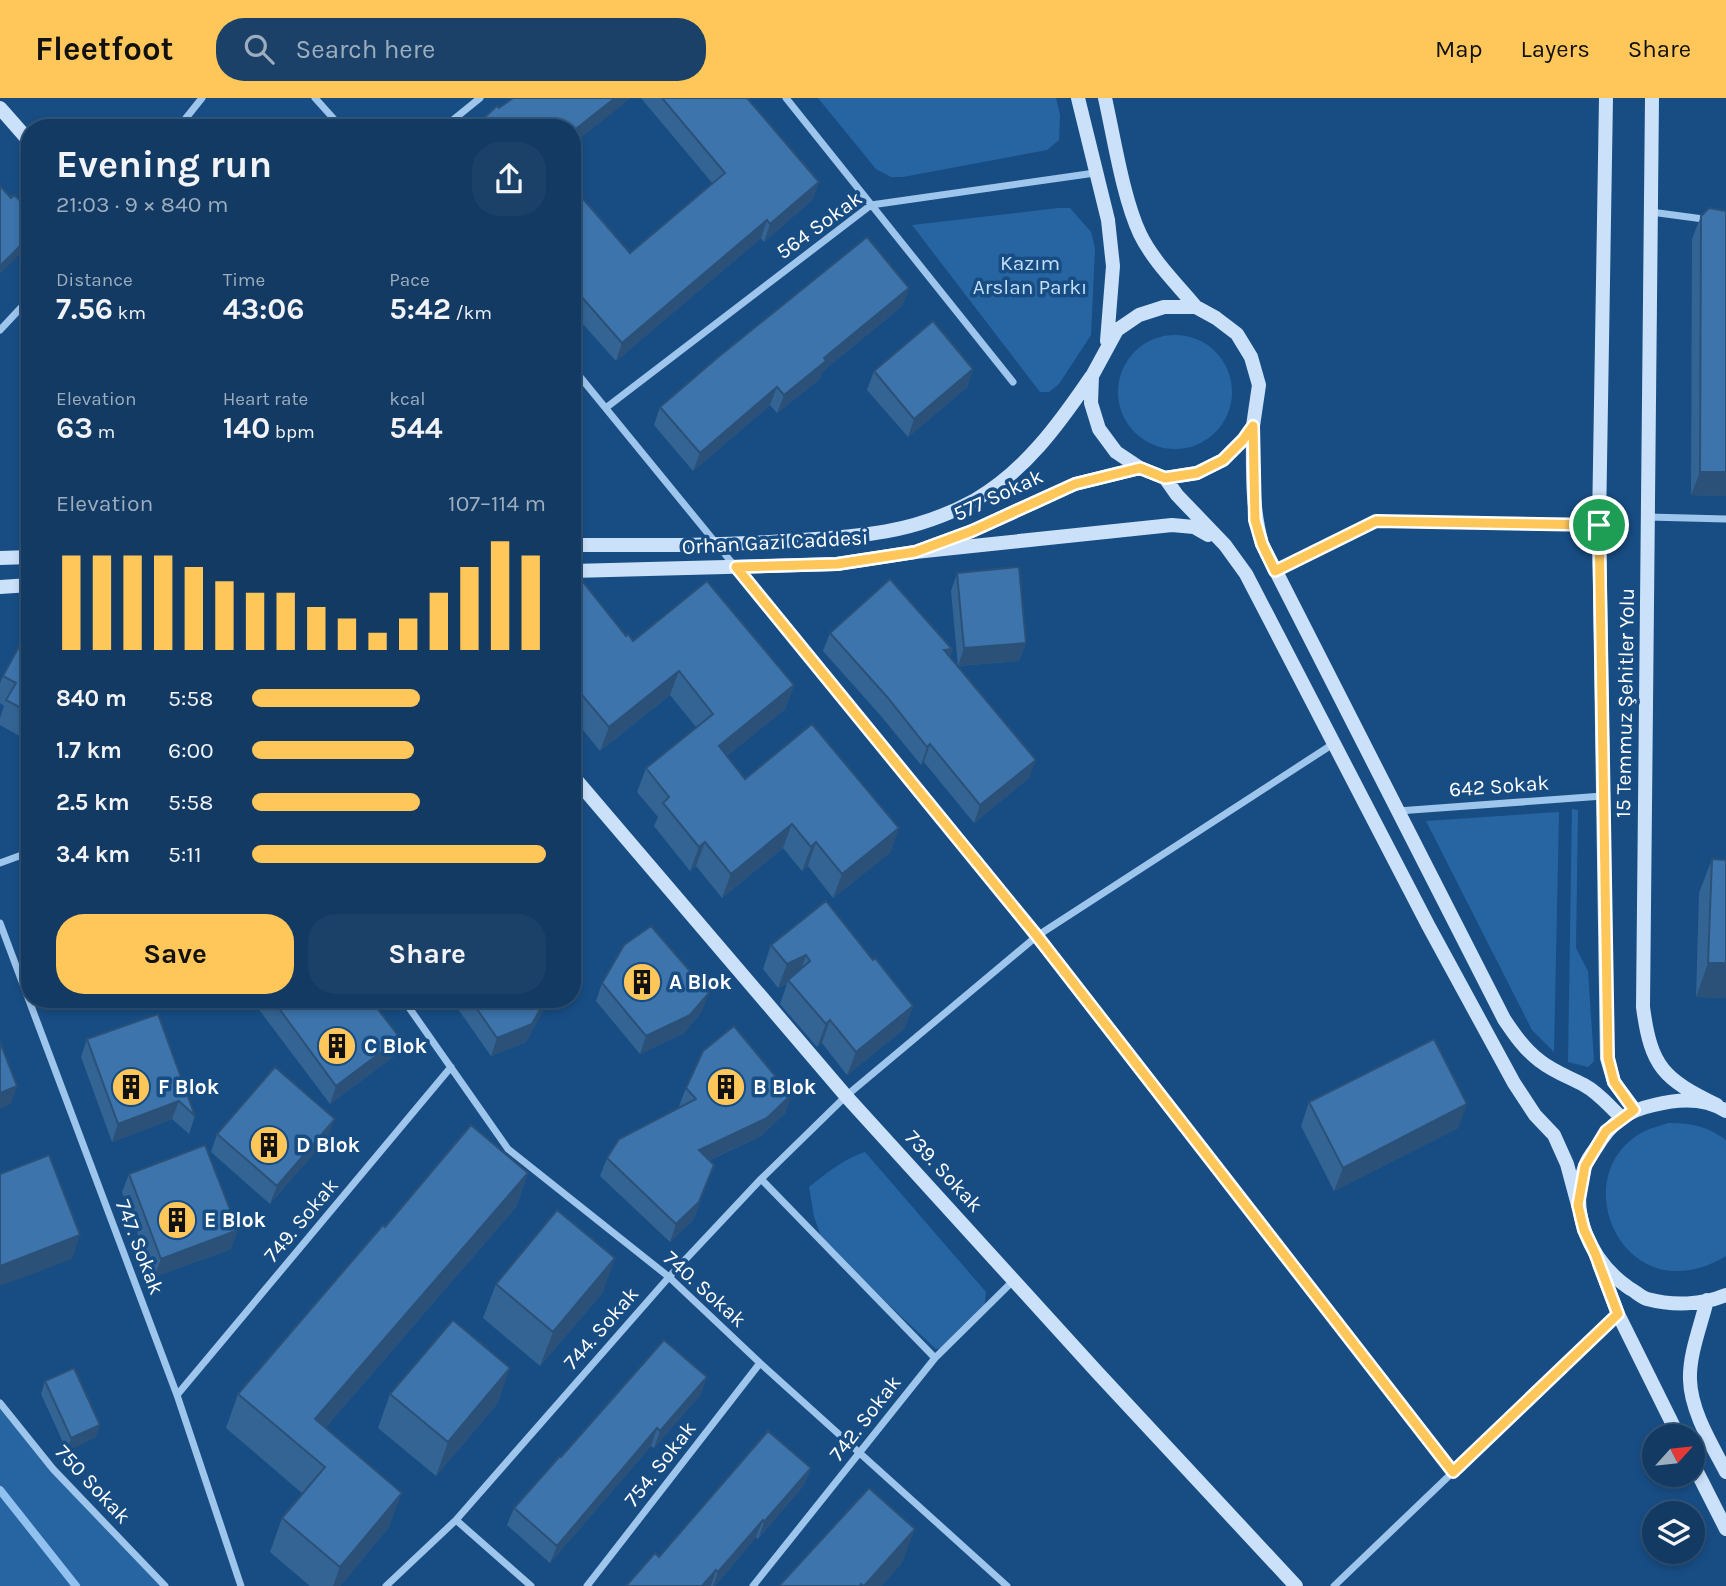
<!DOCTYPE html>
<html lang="en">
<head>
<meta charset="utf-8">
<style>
  body { margin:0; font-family:Karla,sans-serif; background:#1b4169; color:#f1f3f6; height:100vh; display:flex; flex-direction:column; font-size:26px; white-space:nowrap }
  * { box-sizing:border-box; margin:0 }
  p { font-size:23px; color:#9cadbe }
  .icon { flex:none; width:38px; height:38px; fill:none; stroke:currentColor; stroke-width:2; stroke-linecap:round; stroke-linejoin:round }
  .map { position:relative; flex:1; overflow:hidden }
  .side { position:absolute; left:21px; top:21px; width:560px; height:889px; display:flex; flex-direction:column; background:#123a63; border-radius:28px; box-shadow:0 4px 10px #0003,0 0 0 2px #315478 }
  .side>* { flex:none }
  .needle { width:46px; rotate:63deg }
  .buttons { position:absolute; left:1642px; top:1326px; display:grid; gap:14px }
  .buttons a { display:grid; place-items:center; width:63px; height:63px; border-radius:50%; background:#123a63; box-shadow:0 4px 10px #0003,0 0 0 2px #315478; font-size:35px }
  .pin { position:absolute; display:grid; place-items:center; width:60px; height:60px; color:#fff; margin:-30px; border:4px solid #fff; border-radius:50%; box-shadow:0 2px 7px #0007 }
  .round { display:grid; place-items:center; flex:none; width:74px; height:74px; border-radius:28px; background:#1b4169 }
  .head { display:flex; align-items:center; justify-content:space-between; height:119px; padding:0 35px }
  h1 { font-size:38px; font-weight:700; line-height:52px }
  .stats { display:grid; grid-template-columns:repeat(3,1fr); gap:10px; height:119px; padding:7px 35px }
  .stats div { display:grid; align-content:center }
  .stats b { font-size:30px; font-weight:700 }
  .stats small { font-size:19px; font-weight:400 }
  .stats p { font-size:19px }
  .chart { height:196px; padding:14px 35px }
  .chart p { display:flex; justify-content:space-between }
  .chart svg { width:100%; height:126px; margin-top:7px; stroke:#ffc659; stroke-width:6 }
  .action { display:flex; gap:14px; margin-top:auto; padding:14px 35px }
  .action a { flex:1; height:80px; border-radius:28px; background:#ffc659; color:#111; font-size:28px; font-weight:700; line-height:80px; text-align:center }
  .action a+a { background:#1b4169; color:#f1f3f6 }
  ul { padding:0 35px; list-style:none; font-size:23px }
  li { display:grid; grid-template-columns:112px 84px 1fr; align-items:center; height:52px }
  li i { height:18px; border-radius:9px; background:#ffc659 }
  header { display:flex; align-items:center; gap:42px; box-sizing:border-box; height:98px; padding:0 35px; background:#ffc659; color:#111 }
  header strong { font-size:33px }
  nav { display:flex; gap:38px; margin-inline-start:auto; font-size:24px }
  .search { width:490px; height:63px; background:#1b4169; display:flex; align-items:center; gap:18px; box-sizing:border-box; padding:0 24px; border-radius:28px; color:#9cadbe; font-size:26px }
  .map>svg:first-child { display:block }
  .green { fill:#2765a2 }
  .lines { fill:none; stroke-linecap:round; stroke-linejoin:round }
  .stream { stroke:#90c1ef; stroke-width:8 }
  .street { stroke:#9ec5ec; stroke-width:7 }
  .secondary { stroke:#cae1f9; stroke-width:14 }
  .wall { fill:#346494 }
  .shaded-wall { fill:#2b5178 }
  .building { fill:#3d74ac; stroke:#2b5178; stroke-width:2 }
  .route-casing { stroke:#fff; stroke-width:14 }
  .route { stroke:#ffc659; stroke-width:9 }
  .labels { text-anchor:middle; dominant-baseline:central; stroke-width:7; stroke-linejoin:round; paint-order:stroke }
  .street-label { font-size:21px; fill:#fff; stroke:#184d84 }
  .park-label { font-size:21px; fill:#c3def9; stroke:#184d84 }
  .poi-label { font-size:21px; font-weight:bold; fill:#fff; stroke:#184d84; text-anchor:start }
</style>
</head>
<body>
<header>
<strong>Fleetfoot</strong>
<div class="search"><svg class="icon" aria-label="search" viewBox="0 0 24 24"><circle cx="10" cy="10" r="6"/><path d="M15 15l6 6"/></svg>Search here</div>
<nav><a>Map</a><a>Layers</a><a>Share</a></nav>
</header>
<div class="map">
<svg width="1726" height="1488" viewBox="0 0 1726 1488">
  <rect width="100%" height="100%" fill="#184d84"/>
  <path class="green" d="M818 0H1056L1060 17 1059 42 1047 52 903 79H891L876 71Z
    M1058 110H1070L1091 134 1095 151 1091 237 1059 286 1049 294H1040L912 127Z
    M1118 294a57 57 0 1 1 114 0a57 57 0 1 1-114 0Z
    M1572 711 1578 712 1576 850 1588 873 1594 963 1588 969 1568 964Z
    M1559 714 1554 954 1532 932 1426 723Z
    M1668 1025C1691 1025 1707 1028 1726 1042V1158C1623 1220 1560 1073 1647 1032 1654 1029 1661 1028 1668 1025Z
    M865 1054 986 1194 984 1211 951 1248 936 1251 823 1145 814 1118 809 1089C827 1075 843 1061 865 1054Z
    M0 1305 53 1371 165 1488H0Z"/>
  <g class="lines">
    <path class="stream" d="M0 1392 76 1488"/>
    <path class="street" d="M315 0 342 30
      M786 0 1013 284
      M178 30 202 0
      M443 30 480 0
      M1651 114 1726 124
      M0 232 30 200
      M572 269 1037 838 1453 1374
      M607 309 871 107 1095 75
      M1648 419 1726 421
      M1275 473 1376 423 1598 427
      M1398 713 1603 698
      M0 765 30 754
      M0 825 177 1297 241 1488
      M403 901 508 1051 669 1179 760 1265 1007 1488
      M761 1081 935 1260
      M177 1297 451 969
      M0 1305 53 1371 165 1488
      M456 1422 531 1488
      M386 1488 456 1422 669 1179 761 1081 846 998 1037 838 1333 646
      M587 1488 760 1265
      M753 1488 935 1260 1014 1182
      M1334 1488 1618 1216"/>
    <path class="secondary" d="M1078 0 1108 122 1113 168 1107 243
      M1105 0C1114 40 1123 100 1140 136 1153 163 1177 186 1196 209
      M1606 0 1599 427 1607 960 1614 984 1634 1011
      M1652 0 1643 909C1651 970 1664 981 1717 1007
      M0 10 30 44
      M1253 328C1253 368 1251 407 1262 446L1504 921C1514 936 1525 952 1540 963 1554 974 1569 979 1584 987 1599 995 1610 1009 1622 1020
      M1165 380 1177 397 1225 447 1246 476 1428 827 1514 985 1535 1017 1554 1037 1567 1066 1578 1107
      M572 447C643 447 714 448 785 443 854 439 912 437 975 402 1025 373 1059 326 1091 279
      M915 454 972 433 1075 386 1140 370 1165 380 1197 375 1223 362 1243 342 1253 328 1259 287 1251 259 1237 236 1216 220 1196 209H1164L1139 217 1117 232 1092 278 1091 305 1099 331 1116 354 1140 370
      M0 460 30 459
      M572 473 837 466 915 454 1172 427 1194 429 1208 437
      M0 489 30 487
      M572 677 846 998 1097 1274 1296 1488
      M1726 1013C1704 999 1677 1001 1654 1007 1626 1013 1611 1025 1596 1050 1592 1055 1587 1062 1585 1068 1568 1114 1590 1163 1629 1190 1635 1193 1641 1199 1647 1201 1673 1208 1702 1207 1726 1197
      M1599 1166 1618 1216 1679 1339
      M1707 1202C1701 1227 1689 1256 1690 1282 1691 1314 1712 1347 1726 1374
      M1692 1364 1726 1431"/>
  </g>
  <path class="wall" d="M641 0H747L819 84 812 102 764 144 761 140 616 263 572 214V88L630 155 713 86Z
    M1726 113V398L1691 397 1692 141 1701 118Z
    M909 190 902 208 822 274 820 281 777 315 770 307 693 373 654 327 660 309Z
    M973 271 967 289 908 339 867 292 874 273Z
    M957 475 1026 545 1019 563 958 568 951 493Z
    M572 485 626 538 633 543 794 587 785 611 727 658 745 681 891 754 833 800 808 768 802 773 783 750 722 800 696 768 690 773 654 728 658 719 637 694 646 670 696 629 670 597 600 653 574 621 572 623Z
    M830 535 952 551 950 559 1029 680 974 725 924 664 921 667 881 618 823 553Z
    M30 542V644L0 627V620L4 608 0 605V585L3 578Z
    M1712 761 1726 900 1696 899 1699 795Z
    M771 847 873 862 913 908 904 931 847 977 822 945 817 949 780 906 787 886 778 890 763 871Z
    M602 885 702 913 684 935 640 956 596 903Z
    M251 901H370L394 958 330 1006Z
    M451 901H549L526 944 491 958Z
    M158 916 195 1018 189 1036 172 1021 112 1044 81 959 87 941Z
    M686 990 791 997 785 1015 761 1038 710 1062 714 1067 693 1122 670 1144 600 1078 607 1060 681 1009 679 1008Z
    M1309 1004 1458 1030 1334 1093 1301 1028Z
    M217 1036 328 1039 270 1106 211 1054Z
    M528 1075 516 1109 325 1330 389 1429 340 1488H310L270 1454 282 1420 303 1396 226 1330 238 1296 385 1129Z
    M129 1076 231 1151 154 1179 122 1094Z
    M496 1186 603 1194 540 1268 483 1220Z
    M45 1283 96 1339 67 1353 41 1296Z
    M390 1296 498 1305 436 1378 378 1330Z
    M701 1296 654 1350 651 1348 550 1465 507 1427 514 1410 561 1359Z
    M811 1370 804 1387 758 1441 756 1439 715 1488H626L659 1459Z"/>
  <path class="shaded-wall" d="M615 0H631L572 47V34Z
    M819 84 812 102 764 144 770 126Z
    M767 122 761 140 616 263 622 245Z
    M30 138V146L0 176V168Z
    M909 190 902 208 822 274 820 281 777 315 784 297 824 260Z
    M973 271 967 289 908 339 914 321Z
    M777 289 770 307 693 373 700 355Z
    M1700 374H1726V398L1691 397Z
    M1026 545 1019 563 958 568 964 550Z
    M952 551 946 569 944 552Z
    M679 573 670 597 600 653 609 629Z
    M794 587 785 611 710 672 719 648Z
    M583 598 574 621 572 623V616L577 602Z
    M930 646 924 664 921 667 927 649Z
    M1036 662 1029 680 974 725 980 707Z
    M792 726 783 750 722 800 731 776Z
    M899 730 891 754 833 800 842 776Z
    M705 744 696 768 690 773 699 749Z
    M816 744 808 768 802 773 811 749Z
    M806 857 798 881 788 882 787 886 778 890 787 866Z
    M1708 865H1726V900L1696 899Z
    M709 895 702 913 684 935 640 956 646 938Z
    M546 901H549L548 904 526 944 491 958 497 940Z
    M913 908 904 931 847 977 856 954Z
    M830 922 822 945 817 949 826 926Z
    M400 940 394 958 330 1006 336 988Z
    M17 988 11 1006 0 1011V995Z
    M791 997 785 1015 761 1038 692 1070 699 1052Z
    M179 1003 172 1021 112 1044 118 1026Z
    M1467 1006 1458 1030 1334 1093 1343 1070Z
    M335 1021 328 1039 270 1106 277 1088Z
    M714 1067 693 1122 670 1144 676 1126Z
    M528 1075 516 1109 305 1353 315 1321Z
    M238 1132 231 1151 154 1179 161 1161Z
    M80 1137 72 1161 0 1188V1168Z
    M615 1160 603 1194 540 1268 553 1234Z
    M510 1270 498 1305 436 1378 448 1344Z
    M707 1279 701 1296 654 1350 660 1333Z
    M100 1327 96 1339 67 1353 71 1340Z
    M657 1330 651 1348 550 1465 557 1448Z
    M811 1370 804 1387 758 1441 764 1424Z
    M402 1395 389 1429 340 1488H333L340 1469Z
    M763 1422 756 1439 715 1488H713L718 1474Z
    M915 1431 902 1465 882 1488H864Z
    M716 1472 711 1488H702Z"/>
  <path class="building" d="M513 0H615L572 34V30H473L497 8 499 10Z
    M662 0H747L819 84 770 126 767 122 622 245 572 188V88L630 155 725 75Z
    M0 88 11 100 14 97 30 112V138L0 168Z
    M1709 110 1726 113V374H1700L1701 118Z
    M867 139 909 190 824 260 826 263 784 297 777 289 700 355 660 309 717 260Z
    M933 223 973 271 914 321 874 273Z
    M1019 469 1026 545 964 550 957 475Z
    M579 479 626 538 628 536 633 543 707 483 794 587 719 648 745 681 812 626 899 730 842 776 816 744 811 749 792 726 731 776 705 744 699 749 663 705 669 699 646 670 713 616 679 573 609 629 583 598 577 602 572 596V485Z
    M890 481 952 551 944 552 1036 662 980 707 930 646 927 649 888 600 830 535Z
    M24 539 30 542V615L6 602 16 585 3 578Z
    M1712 761 1726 762V865H1708Z
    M826 803 873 862 875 860 913 908 856 954 830 922 826 926 788 882 810 863 806 857 787 866 771 847Z
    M651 828 709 895 690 917 646 938 602 885 624 847Z
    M272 901H370L400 940 336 988Z
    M470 901H546L532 926 497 940Z
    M158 916 195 1018 179 1003 118 1026 87 941Z
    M734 928 791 997 767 1020 699 1052 714 1067 699 1104 676 1126 607 1060 619 1041 696 1001 686 990 703 953Z
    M1434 941 1467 1006 1343 1070 1309 1004Z
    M0 944 17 988 0 995Z
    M275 969 335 1021 277 1088 217 1036Z
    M471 1027 528 1075 315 1321 402 1395 340 1469 282 1420 325 1369 238 1296 383 1127 385 1129Z
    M205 1047 238 1132 161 1161 129 1076Z
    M49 1057 80 1137 0 1168V1076Z
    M557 1112 615 1160 553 1234 496 1186Z
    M453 1222 510 1270 448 1344 390 1296Z
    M664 1242 707 1279 660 1333 657 1330 557 1448 514 1410 560 1358 561 1359Z
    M74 1270 100 1327 71 1340 45 1283Z
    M768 1333 811 1370 764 1424 763 1422 718 1474 716 1472 702 1488H626L655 1455 659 1459Z
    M869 1390 915 1431 864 1488 861 1486 860 1488H779Z"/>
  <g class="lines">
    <g class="route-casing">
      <path id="route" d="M1253 328 1255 422 1262 446 1275 473 1376 423 1599 427 1608 960 1614 984 1634 1012 1606 1033 1585 1068 1578 1107 1584 1132 1595 1155 1618 1216 1453 1374 1037 838 736 469 837 466 915 454 972 433 1075 386 1140 370 1165 380 1197 375 1223 362 1243 342Z"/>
    </g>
    <use href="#route" class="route"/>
  </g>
  <defs>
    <g id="building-disc" transform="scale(2.0125)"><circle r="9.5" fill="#ffc659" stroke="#184d84"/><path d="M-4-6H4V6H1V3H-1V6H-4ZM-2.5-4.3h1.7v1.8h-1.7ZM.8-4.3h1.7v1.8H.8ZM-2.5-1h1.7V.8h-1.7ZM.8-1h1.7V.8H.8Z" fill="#111"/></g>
  </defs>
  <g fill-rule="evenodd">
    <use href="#building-disc" x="642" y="884"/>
    <use href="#building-disc" x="337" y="948"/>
    <use href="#building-disc" x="131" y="989"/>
    <use href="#building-disc" x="726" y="989"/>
    <use href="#building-disc" x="269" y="1047"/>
    <use href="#building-disc" x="177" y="1122"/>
  </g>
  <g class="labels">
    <g class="street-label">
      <text transform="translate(819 127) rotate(-36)">564 Sokak</text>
      <text transform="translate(998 397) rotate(-25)">577 Sokak</text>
      <text transform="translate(775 444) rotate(-3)">Orhan Gazi Caddesi</text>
      <text transform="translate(1625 605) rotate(-89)">15 Temmuz Şehitler Yolu</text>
      <text transform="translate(1499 688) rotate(-4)">642 Sokak</text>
      <text transform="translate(944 1073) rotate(47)">739. Sokak</text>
      <text transform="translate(301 1122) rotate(-50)">749. Sokak</text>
      <text transform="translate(140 1149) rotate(69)">747. Sokak</text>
      <text transform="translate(705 1191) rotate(42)">740. Sokak</text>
      <text transform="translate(601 1230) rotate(-49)">744. Sokak</text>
      <text transform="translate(865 1320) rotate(-52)">742. Sokak</text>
      <text transform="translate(660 1366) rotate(-52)">754. Sokak</text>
      <text transform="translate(93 1386) rotate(47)">750 Sokak</text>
    </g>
    <g class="park-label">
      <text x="1030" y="165">Kazım<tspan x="1030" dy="24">Arslan Parkı</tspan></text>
    </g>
    <g class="poi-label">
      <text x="669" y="884">A Blok</text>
      <text x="364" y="948">C Blok</text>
      <text x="158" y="989">F Blok</text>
      <text x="753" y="989">B Blok</text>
      <text x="296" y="1047">D Blok</text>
      <text x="204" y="1122">E Blok</text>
    </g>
  </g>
</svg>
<div class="buttons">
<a><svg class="needle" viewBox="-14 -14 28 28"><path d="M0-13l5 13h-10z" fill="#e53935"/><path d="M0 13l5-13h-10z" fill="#9cadbe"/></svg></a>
<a><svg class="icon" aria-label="layers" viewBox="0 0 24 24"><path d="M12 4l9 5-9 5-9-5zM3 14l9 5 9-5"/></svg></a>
</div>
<div class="pin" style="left:1599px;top:427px;background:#1e9e55"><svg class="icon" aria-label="arrive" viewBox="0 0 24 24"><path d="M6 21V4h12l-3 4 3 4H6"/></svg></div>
<section class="side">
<div class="head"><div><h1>Evening run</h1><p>21:03 · 9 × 840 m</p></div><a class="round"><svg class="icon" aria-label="share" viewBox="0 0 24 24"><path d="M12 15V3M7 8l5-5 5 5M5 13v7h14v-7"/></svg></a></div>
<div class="stats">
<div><p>Distance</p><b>7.56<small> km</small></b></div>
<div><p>Time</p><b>43:06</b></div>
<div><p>Pace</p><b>5:42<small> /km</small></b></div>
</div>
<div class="stats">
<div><p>Elevation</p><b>63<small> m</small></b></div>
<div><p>Heart rate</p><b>140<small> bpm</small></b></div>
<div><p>kcal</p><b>544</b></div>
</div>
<div class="chart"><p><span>Elevation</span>107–114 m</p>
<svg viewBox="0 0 160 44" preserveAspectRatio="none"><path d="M5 44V11M15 44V11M25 44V11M35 44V11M45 44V15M55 44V20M65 44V24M75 44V24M85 44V29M95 44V33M105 44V38M115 44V33M125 44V24M135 44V15M145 44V6M155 44V11"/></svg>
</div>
<ul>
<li><b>840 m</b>5:58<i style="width:57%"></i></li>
<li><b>1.7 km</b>6:00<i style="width:55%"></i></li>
<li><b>2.5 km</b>5:58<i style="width:57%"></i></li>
<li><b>3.4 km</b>5:11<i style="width:100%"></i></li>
</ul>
<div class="action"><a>Save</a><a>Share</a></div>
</section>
</div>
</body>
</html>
